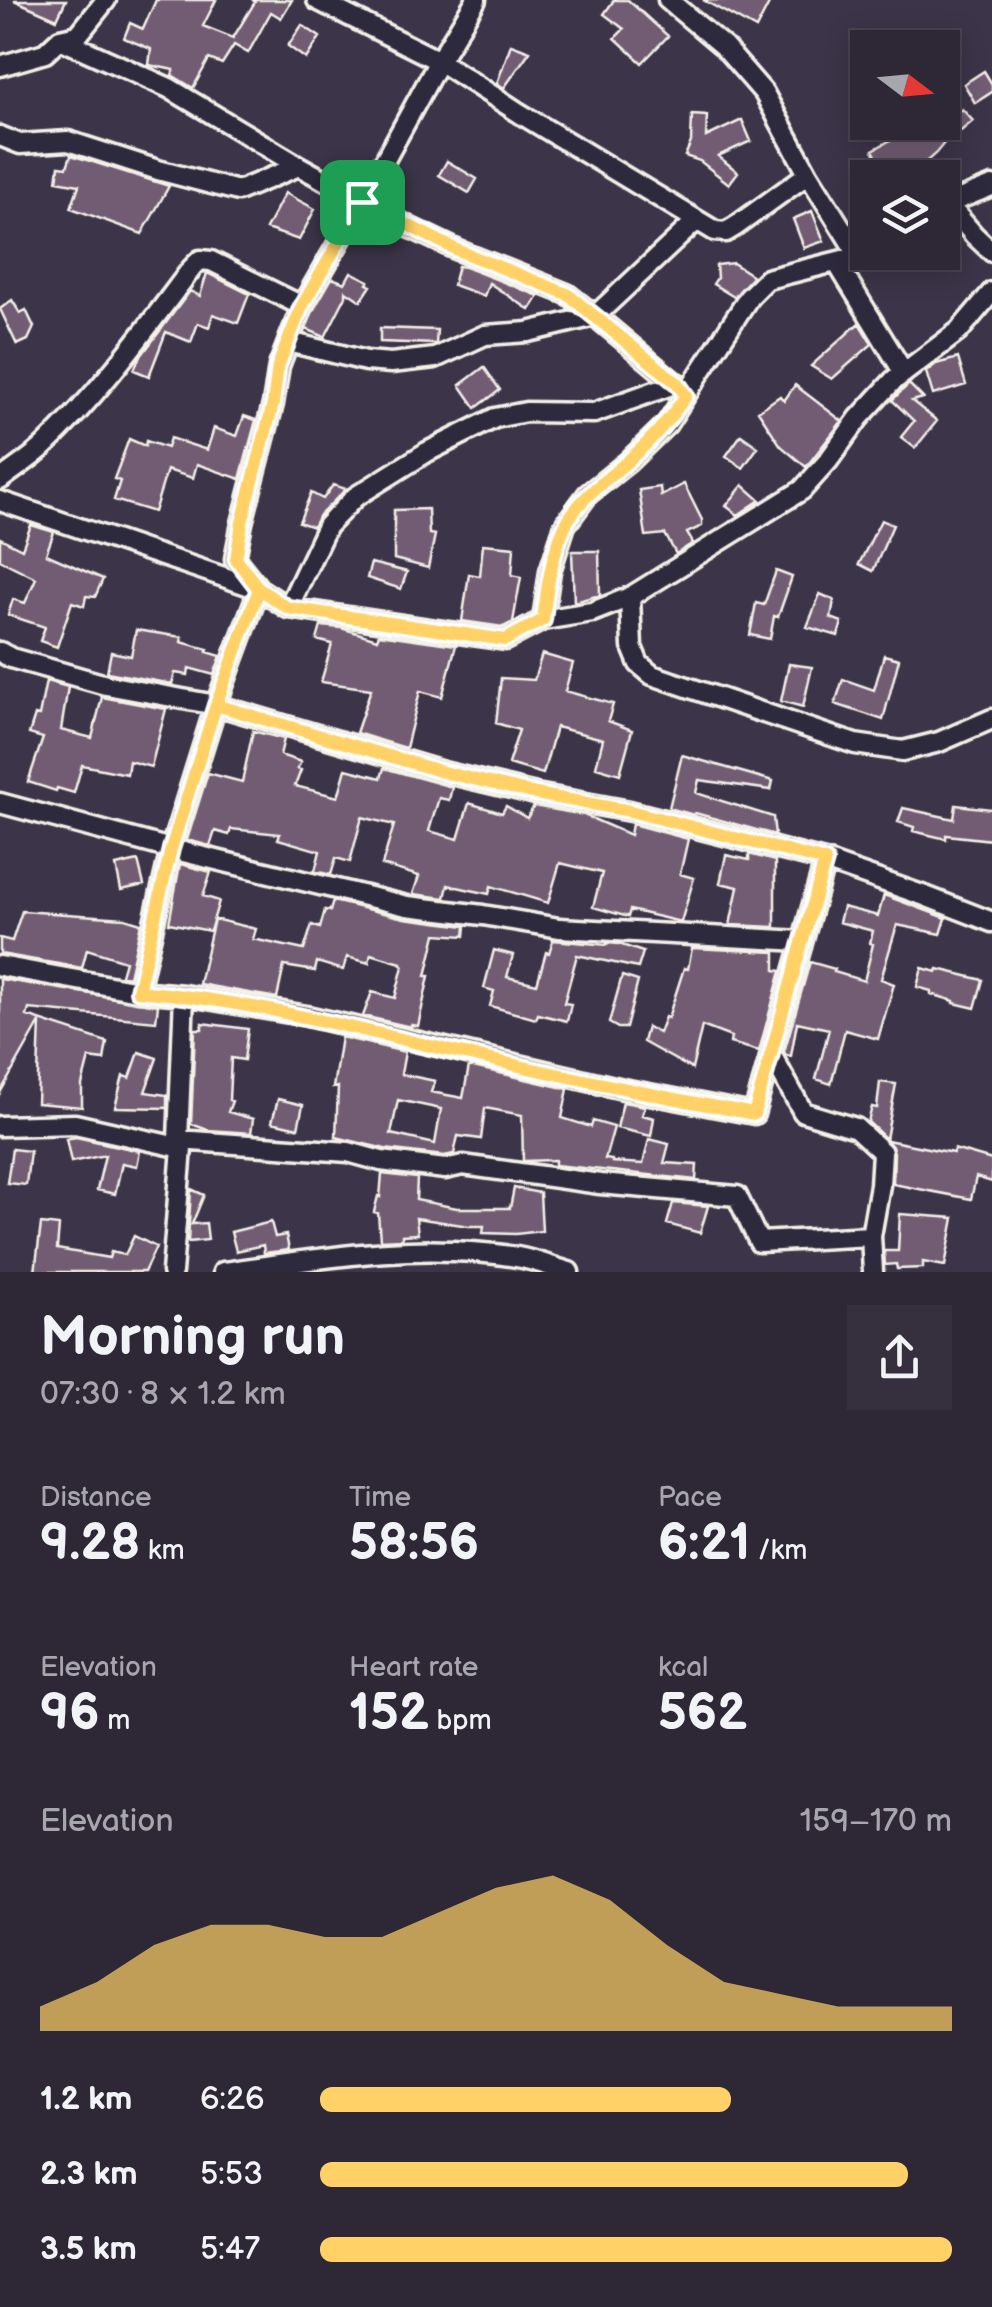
<!DOCTYPE html>
<html lang="en">
<head>
<meta charset="utf-8">
<style>
  body { margin:0; font-family:"Balsamiq Sans",sans-serif; background:#352f3e; color:#f1f3f6; height:100vh; display:flex; flex-direction:column; font-size:38px; white-space:nowrap }
  * { box-sizing:border-box; margin:0 }
  p { font-size:32px; color:#a7a5ad }
  .icon { flex:none; width:55px; height:55px; fill:none; stroke:currentColor; stroke-width:2; stroke-linecap:round; stroke-linejoin:round }
  .map { position:relative; height:1272px; overflow:hidden }
  .side { display:flex; flex-direction:column; background:#2d2736; flex:1 }
  .side>* { flex:none }
  .needle { width:65px; rotate:106deg }
  .tools { position:absolute; left:850px; top:30px; display:grid; gap:20px }
  .tools a { display:grid; place-items:center; width:110px; height:110px; border-radius:0px; background:#2d2736; box-shadow:0 5px 25px #0003,0 0 0 2px #484451; font-size:50px }
  .pin { position:absolute; display:grid; place-items:center; width:85px; height:85px; color:#fff; margin:-42px; border-radius:20px; box-shadow:0 5px 15px #0006 }
  .round { display:grid; place-items:center; flex:none; width:105px; height:105px; border-radius:0px; background:#352f3e }
  .overview { display:flex; align-items:center; justify-content:space-between; height:170px; padding:0 40px }
  h1 { font-size:55px; font-weight:800; line-height:75px }
  .stats { display:grid; grid-template-columns:repeat(3,1fr); gap:15px; height:170px; padding:10px 40px }
  .stats div { display:grid; align-content:center }
  .stats b { font-size:50px; font-weight:800 }
  .stats small { font-size:28px; font-weight:400 }
  .stats p { font-size:28px }
  .chart { height:280px; padding:20px 40px }
  .chart p { display:flex; justify-content:space-between }
  .chart svg { width:100%; height:180px; margin-top:10px; fill:#ffd166; opacity:.7 }
  ul { padding:0 40px; list-style:none; font-size:32px }
  li { display:grid; grid-template-columns:160px 120px 1fr; align-items:center; height:75px }
  li i { height:25px; border-radius:12px; background:#ffd166 }
  .map>svg:first-child { display:block }
  .building { fill:#715c73; stroke:#f4f1e8; stroke-width:2.5; fill-rule:evenodd }
  .lines { fill:none; stroke-linecap:round; stroke-linejoin:round }
  .minor-casing { stroke:#f4f1e8; stroke-width:25 }
  .minor { stroke:#2f2a3d; stroke-width:18 }
  .route-casing { stroke:#fff; stroke-width:20 }
  .route { stroke:#ffd166; stroke-width:12 }
</style>
</head>
<body>
<div class="map">
<svg width="992" height="1272" viewBox="0 0 992 1272">
  <rect width="100%" height="100%" fill="#3c3448"/>
  <filter id="ink" filterUnits="userSpaceOnUse"><feTurbulence type="fractalNoise" baseFrequency=".01" numOctaves="2"/><feDisplacementMap in="SourceGraphic" scale="20" xChannelSelector="R" yChannelSelector="G"/><feConvolveMatrix kernelMatrix="1 2 1 2 8 2 1 2 1" color-interpolation-filters="sRGB"/></filter>
  <g filter="url(#ink)">
    <path class="building" d="M14 0H66L57 19Z
      M156 0H216L203 26 233 38 255 2 253 0H292L281 18 271 12 248 53 234 45 222 64 209 59 193 88 172 75 174 70 149 65 151 49 124 38 130 23 143 29Z
      M614 0H628L668 36 642 63 615 38 624 29 604 14Z
      M703 0H771L756 29Z
      M302 25 320 37 306 59 288 46Z
      M511 44 530 51 504 88 497 83Z
      M984 71 992 84V92L975 103 964 84Z
      M962 109 973 121 955 136 954 131 936 153 908 178H889L873 150 905 132 914 122H952L951 119Z
      M692 115 707 116 706 137 742 120 751 141 718 156 738 172 729 184 700 161 685 156 691 142Z
      M71 155 169 186 142 234 71 208 79 185 57 181 59 166 67 167Z
      M447 161 477 179 469 193 439 175Z
      M285 193 315 209 299 240 266 229Z
      M812 211 824 241 804 248 793 219Z
      M733 263 753 276 734 297 713 284 717 278 716 265Z
      M458 266 465 267 539 296 530 310 489 283 484 296 453 285Z
      M351 272 369 281 367 284 371 286 361 301 346 291V296L325 337 306 329 313 311 332 278 345 283Z
      M207 273 249 294 238 323 213 314 209 327 198 323 191 342 166 332 149 376 134 370 138 360 190 291 200 296Z
      M12 300 20 313 26 310 34 327 28 340 17 345 0 309Z
      M859 323 872 344 832 379 811 366Z
      M380 328 437 330 436 344 380 342Z
      M958 358 966 385 933 395 926 372 936 364Z
      M484 367 500 390 476 408 460 385Z
      M909 384 923 398 912 401 937 421 915 448 901 437 914 421 892 400Z
      M795 385 842 421 806 467 781 446 758 411 780 396 784 401Z
      M244 416 256 420 240 479 197 464 193 478 167 470 154 512 114 500 120 481 114 479 129 439 145 446 146 441 167 448 170 438 207 450 214 428 237 436Z
      M741 435 758 447 743 468 726 456Z
      M684 484 702 520V526L687 533 693 543 676 554 665 534 646 536 639 490 660 487 661 496Z
      M333 485 346 489 318 517 313 527 299 522 311 493 323 499Z
      M743 485 760 500 738 515 726 506Z
      M428 509 429 534 435 535 428 568 394 559V510Z
      M881 520 893 525 873 571 859 564Z
      M31 525 54 532 46 554 103 579 95 597 86 596 84 606 72 602 57 647 40 641 45 627 8 615 13 599 25 603 36 578 0 560V538L22 549Z
      M483 544 514 547 512 575 521 577 513 622 503 627 462 621 469 574 480 576Z
      M572 551H599L600 595 574 602Z
      M371 563 407 572 401 589 367 578Z
      M776 571 792 577 778 617 774 616 770 639 750 635 756 603 764 605Z
      M820 594 834 600 831 618 842 622 838 636 807 627Z
      M321 626 341 628 377 639 379 634 456 645 442 697 420 691 406 748 356 733 371 689 321 682 332 644 317 640Z
      M136 630 182 637 181 642 208 649 207 652 221 656 214 675 189 668 188 675 175 673 172 684 107 672 111 652 131 656Z
      M542 654 573 663 565 691 613 704 608 721 632 730 620 774 596 767 603 739 556 727 543 774 508 764 519 730 496 723 501 678 534 680Z
      M884 655 899 659 883 720 835 704 843 679 874 690Z
      M789 664 812 667 803 707 781 701Z
      M46 681 68 687 61 730 92 738 102 697 166 709 151 767 129 761 127 774 82 765 74 793 57 788 56 791 28 782 43 738 29 734 35 715 39 716Z
      M253 731 284 739 280 755 301 762 297 769 301 770 295 786 338 797 346 769 381 778 384 768 452 787 449 800 439 798 429 831 458 839 469 803 502 813 506 806 527 818 534 806 584 815 630 835 632 824 688 839 680 874 694 878 681 922 630 910 628 917 593 907 602 873 560 863 548 903 491 886 489 894 448 885 445 898 413 894 419 876 382 865 394 825 362 817 350 862 336 858 331 875 315 871 320 851 278 839 280 834 231 829 229 835 215 831 210 846 187 840 208 773 242 782Z
      M682 755 773 781 771 790 699 780 696 793 773 817 775 835 695 813 694 815 669 808Z
      M956 805 992 809V840L946 835V839L913 831 914 827 898 822 903 808 954 819Z
      M749 854 775 861V927L730 925 738 887 720 883 726 855 749 860Z
      M138 861 144 885 121 890 116 866Z
      M180 864 211 872 203 896 219 901 210 931 169 923Z
      M884 895 946 918 941 934 897 925 881 979 894 984 878 1039 845 1030 831 1084 816 1079 829 1029 797 1022 791 1056 786 1055 784 1052 810 962 835 969 834 972 864 981 873 944 870 943 873 931 839 922 843 907 878 916Z
      M333 901 404 918 466 926 465 936 436 934 426 976H429L418 1026 411 1025V1027L363 1016 372 992 395 998 403 966 401 965V963L371 954 369 963 347 957 343 970 317 962 315 971 284 966 277 998 199 984 214 919 256 929 253 939 304 950 312 925 320 928 325 910 330 911Z
      M22 911 125 918 141 923 129 977 121 975 125 961 87 949 82 968 0 954V938L12 941Z
      M553 940 607 945V943L619 944 643 952 638 968 577 955 564 1003 571 1004 567 1021 538 1014 536 1019 490 1006 494 991 484 988 494 950 513 955 507 977 537 984 546 952 549 953Z
      M692 948 775 952V970L781 971 759 1051 730 1043 731 1037 702 1026 692 1069 643 1042 647 1027 659 1033 665 1017 668 1018 684 968 688 969Z
      M922 968 937 972 938 969 983 980 975 1008 954 1003V1001L931 994V991L917 987Z
      M622 976 638 981 626 1028H618L609 1023Z
      M0 979 158 1005 156 1021 29 1009 27 1016 107 1042 104 1060 89 1058 82 1085V1107L37 1103 40 1022 0 1093Z
      M202 1023 248 1029 244 1060 231 1058 229 1100 232 1101 228 1112 253 1119 251 1133 208 1130 191 1124 195 1029H202Z
      M341 1037 405 1052 401 1074 435 1081 431 1092 463 1098 469 1066 568 1089 562 1118 591 1127 593 1121 614 1127 605 1159 612 1160V1162L643 1164 649 1139 669 1144 664 1163 697 1165 696 1180 555 1165V1160L523 1161 522 1115 485 1108 481 1139 458 1136 454 1154 444 1156 385 1149 336 1137 338 1087 333 1088ZM398 1100 441 1109 435 1144 391 1134Z
      M139 1052 157 1058 145 1092 167 1095V1108L115 1107 123 1076 130 1078Z
      M880 1082 896 1084 886 1139 868 1122 872 1107 877 1108Z
      M278 1099 303 1105 298 1128 272 1122Z
      M623 1102 645 1106 642 1115 654 1118 651 1136 617 1128Z
      M76 1137 140 1151 137 1166 122 1163 115 1194 97 1190 105 1155 71 1162 66 1139Z
      M887 1140 953 1153 954 1149 992 1160V1182L976 1177 971 1199 893 1184 894 1152Z
      M12 1149 30 1151 26 1185 7 1183Z
      M382 1174 417 1178 416 1200 457 1208H510L514 1188 540 1193 542 1231 516 1234 483 1233 484 1226H469L416 1218 418 1234 402 1235V1239L380 1240 378 1213 374 1212 378 1196 380 1197Z
      M191 1189 204 1195 192 1224 206 1223 208 1240 188 1242Z
      M673 1203 708 1206 700 1233 667 1224Z
      M900 1214 954 1218 945 1266 923 1262V1268L897 1269 896 1264 885 1265 884 1251H898Z
      M271 1222 275 1237 286 1235 289 1250 264 1253 263 1245 236 1251 231 1232Z
      M41 1224 59 1226 57 1249 109 1258 111 1252 125 1255 134 1236 156 1247 144 1272H35Z"/>
    <g class="lines">
      <g class="minor-casing">
        <path id="minor" d="M317 0 439 61 521 114 715 231 726 232 736 226 808 174
          M668 0 724 47 764 93 808 174 859 256 867 252
          M60 39 169 88 299 166 409 227 457 250 567 294 595 316 696 221
          M0 66 45 53 60 39 78 35 106 0
          M0 136 20 144 68 141 158 170 238 191 299 166
          M947 203 974 235 992 252
          M942 206 992 186
          M837 263 904 373
          M289 342 366 361 391 363 435 358 485 335 528 332 595 316 680 387
          M0 480C14 469 30 459 43 447 100 393 145 330 192 268L200 260 211 261 302 306
          M0 501 259 589 288 608 505 640 543 620 592 612 630 597 802 490 828 461 859 418 893 381 959 331 992 292
          M630 597 632 647 639 664 652 675 855 744 903 751 939 742 992 719
          M288 608 327 526 355 497 427 452 495 418 526 412 594 413 677 383
          M543 620 550 571 565 525 588 494 628 462 667 424 749 297 767 279 859 256
          M0 652 11 658 106 685 216 705 443 772 536 794 630 811 825 861 925 896 992 922
          M0 803 171 849 407 906 483 915 559 928 802 941
          M0 966 138 991 184 995 307 1016 623 1089 754 1114 825 861
          M138 991 171 849 216 705 259 589 235 559 242 523 273 404 279 366 302 306 362 202 439 61 476 0
          M771 1054 803 1112 856 1128 882 1152 880 1185 871 1236 873 1272
          M0 1126 75 1124 182 1148
          M178 1140 348 1152 381 1161 445 1169 463 1165 600 1184 737 1196 759 1242 871 1236
          M172 1272 182 1148 178 1140 184 995
          M223 1272C322 1258 416 1241 517 1257 535 1260 552 1267 569 1272"/>
      </g>
      <use href="#minor" class="minor"/>
    </g>
  </g>
  <g class="lines" filter="url(#ink)">
    <g class="route-casing">
      <path id="route" d="M362 202 302 306 278 366 273 404 242 523 236 559 259 589 216 705 171 849 138 991C243 1000 345 1026 447 1050 549 1073 651 1095 754 1114L825 861 630 811 536 794 443 772 216 705 259 589 288 608 505 640 543 620C547 588 551 558 564 528 578 498 606 481 629 460 651 441 669 420 686 396L677 383 567 294 457 250 362 202"/>
    </g>
    <use href="#route" class="route"/>
  </g>
</svg>
<div class="tools">
<a><svg class="needle" viewBox="-14 -14 28 28"><path d="M0-13l5 13h-10z" fill="#e53935"/><path d="M0 13l5-13h-10z" fill="#a7a5ad"/></svg></a>
<a><svg class="icon" aria-label="layers" viewBox="0 0 24 24"><path d="M12 4l9 5-9 5-9-5zM3 14l9 5 9-5"/></svg></a>
</div>
<div class="pin" style="left:362px;top:202px;background:#1e9e55"><svg class="icon" aria-label="arrive" viewBox="0 0 24 24"><path d="M6 21V4h12l-3 4 3 4H6"/></svg></div>
</div>
<section class="side">
<div class="overview"><div><h1>Morning run</h1><p>07:30 · 8 × 1.2 km</p></div><a class="round"><svg class="icon" aria-label="share" viewBox="0 0 24 24"><path d="M12 15V3M7 8l5-5 5 5M5 13v7h14v-7"/></svg></a></div>
<div class="stats">
<div><p>Distance</p><b>9.28<small> km</small></b></div>
<div><p>Time</p><b>58:56</b></div>
<div><p>Pace</p><b>6:21<small> /km</small></b></div>
</div>
<div class="stats">
<div><p>Elevation</p><b>96<small> m</small></b></div>
<div><p>Heart rate</p><b>152<small> bpm</small></b></div>
<div><p>kcal</p><b>562</b></div>
</div>
<div class="chart"><p><span>Elevation</span>159–170 m</p>
<svg viewBox="0 0 160 44" preserveAspectRatio="none"><path d="M0 44V38L10 32L20 23L30 18L40 18L50 21L60 21L70 15L80 9L90 6L100 12L110 23L120 32L130 35L140 38L150 38L160 38V44z"/></svg>
</div>
<ul>
<li><b>1.2 km</b>6:26<i style="width:65%"></i></li>
<li><b>2.3 km</b>5:53<i style="width:93%"></i></li>
<li><b>3.5 km</b>5:47<i style="width:100%"></i></li>
</ul>
</section>
</body>
</html>
